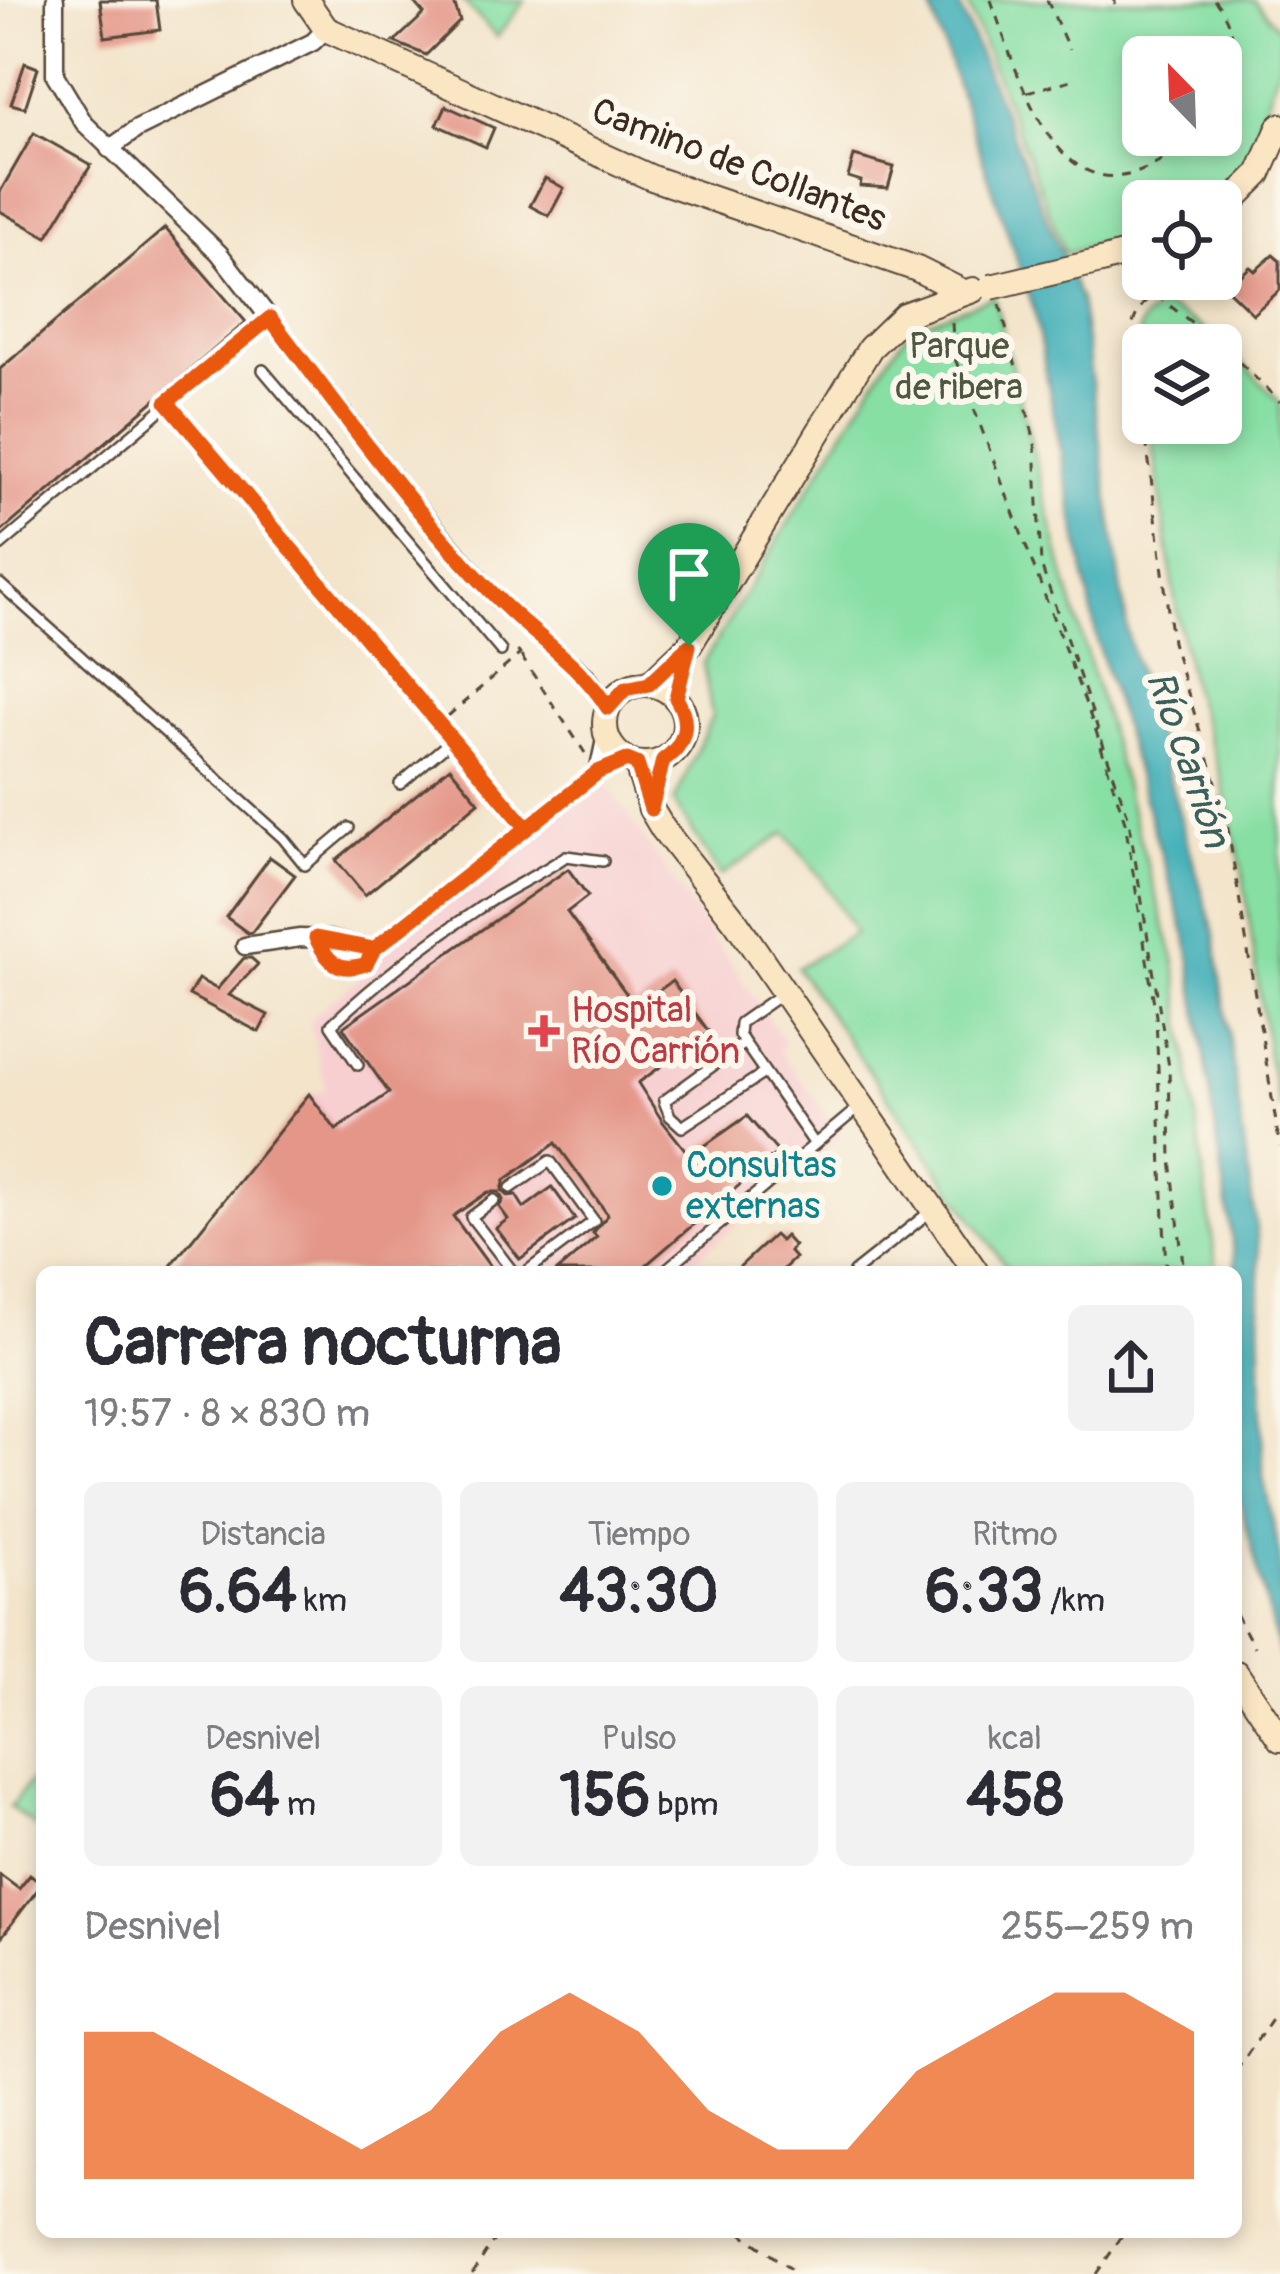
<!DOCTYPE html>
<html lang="es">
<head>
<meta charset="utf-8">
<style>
  body { margin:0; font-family:Pangolin,sans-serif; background:#f2f2f3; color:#2b2b33; height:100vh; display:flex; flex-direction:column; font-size:45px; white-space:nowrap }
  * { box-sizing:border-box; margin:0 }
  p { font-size:39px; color:#7c7c81 }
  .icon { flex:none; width:66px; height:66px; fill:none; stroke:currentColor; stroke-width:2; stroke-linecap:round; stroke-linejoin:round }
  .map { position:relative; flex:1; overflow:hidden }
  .details { position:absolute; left:36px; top:1266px; width:1206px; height:972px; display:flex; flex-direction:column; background:#fff; border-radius:18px; box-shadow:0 6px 18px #0003 }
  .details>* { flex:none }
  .needle { width:78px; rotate:337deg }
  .buttons { position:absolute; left:1122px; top:36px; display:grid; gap:24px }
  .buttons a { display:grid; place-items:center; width:120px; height:120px; border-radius:18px; background:#fff; box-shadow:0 6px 18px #0003; font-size:60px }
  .pin { position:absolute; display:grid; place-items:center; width:102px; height:102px; color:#fff; margin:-123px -51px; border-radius:50% 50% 50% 0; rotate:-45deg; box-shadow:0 0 12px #0007 }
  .pin .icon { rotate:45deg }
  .round { display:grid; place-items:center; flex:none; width:126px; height:126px; border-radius:18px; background:#f2f2f3 }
  .summary { display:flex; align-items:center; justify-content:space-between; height:204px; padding:0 48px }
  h1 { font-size:66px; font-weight:700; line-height:90px }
  .metrics { display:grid; grid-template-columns:repeat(3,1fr); gap:18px; height:204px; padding:12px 48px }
  .metrics div { display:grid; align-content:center; border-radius:18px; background:#f2f2f3; text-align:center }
  .metrics b { font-size:60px; font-weight:700 }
  .metrics small { font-size:33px; font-weight:400 }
  .metrics p { font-size:33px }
  .chart { height:336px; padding:24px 48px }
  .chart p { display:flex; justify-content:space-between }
  .chart svg { width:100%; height:216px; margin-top:12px; fill:#ea580c; opacity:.7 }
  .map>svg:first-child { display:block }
  .built { fill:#f7cfd1 }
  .green { fill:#87dfa4; stroke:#618461; stroke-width:3; fill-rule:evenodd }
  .water { fill:#3fafb7; stroke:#3d6c6a; stroke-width:3 }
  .building { fill:#e49789 }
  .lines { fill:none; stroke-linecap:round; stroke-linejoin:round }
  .lane-casing { stroke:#574638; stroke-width:14 }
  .street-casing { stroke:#574638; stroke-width:21 }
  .secondary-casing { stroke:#574638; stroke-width:28 }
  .path { stroke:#574638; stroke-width:3; stroke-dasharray:9 9; stroke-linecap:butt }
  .lane { stroke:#fff; stroke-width:9 }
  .street { stroke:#fff; stroke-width:16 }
  .secondary { stroke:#fbe6c4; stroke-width:24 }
  .secondary-bridge-casing { stroke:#574638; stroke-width:28; stroke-linecap:butt }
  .secondary-bridge { stroke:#fbe6c4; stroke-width:24 }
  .route-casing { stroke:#fff; stroke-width:24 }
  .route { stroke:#ea580c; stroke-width:15 }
  .health-dot { fill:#e0444e; stroke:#fbf7ec; stroke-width:4.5 }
  .culture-dot { fill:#0f9aa8; stroke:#fbf7ec; stroke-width:4.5 }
  .labels { text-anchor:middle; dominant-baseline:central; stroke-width:12; stroke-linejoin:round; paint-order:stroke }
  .street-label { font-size:36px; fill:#3b2a1e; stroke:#fbf7ec }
  .park-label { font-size:36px; fill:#4e5740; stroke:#fbf7ec }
  .health-label { font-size:36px; fill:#be3a42; stroke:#fbf7ec; text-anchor:start }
  .culture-label { font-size:36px; fill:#0d838f; stroke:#fbf7ec; text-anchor:start }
  .water-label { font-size:39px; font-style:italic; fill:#3d5f5b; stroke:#fbf7ec }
</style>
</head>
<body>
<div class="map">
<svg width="1280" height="2274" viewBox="0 0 1280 2274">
  <rect width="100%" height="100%" fill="#fbf7ec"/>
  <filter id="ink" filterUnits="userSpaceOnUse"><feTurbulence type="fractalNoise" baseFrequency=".00833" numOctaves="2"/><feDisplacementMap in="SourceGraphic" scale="24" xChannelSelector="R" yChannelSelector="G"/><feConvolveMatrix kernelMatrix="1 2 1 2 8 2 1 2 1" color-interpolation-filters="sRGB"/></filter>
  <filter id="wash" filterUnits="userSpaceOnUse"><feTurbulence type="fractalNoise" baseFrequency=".004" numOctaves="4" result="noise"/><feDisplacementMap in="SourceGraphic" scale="48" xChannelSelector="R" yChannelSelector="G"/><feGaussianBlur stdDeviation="2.7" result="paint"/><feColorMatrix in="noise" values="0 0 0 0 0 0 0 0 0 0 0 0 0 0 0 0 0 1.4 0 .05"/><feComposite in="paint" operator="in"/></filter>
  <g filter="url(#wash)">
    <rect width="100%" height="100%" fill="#f3e4ca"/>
    <path class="built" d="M598 772 785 1042 778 1049 842 1135 681 1272H437L309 1094 326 1090 309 1019 383 959 374 949Z"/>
    <path class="green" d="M462 0H525L497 37Z
      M966 0H1254L1280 30V61L1247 161 1209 201H1143V234L1065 253ZM1143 57H1221V135H1143Z
      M994 296 1067 585 1175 962 1217 1272H1010L797 968 855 933 822 878 785 833 721 876 674 802 712 716 703 663 888 359 911 328Z
      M1167 308C1211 326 1246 368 1280 402V1109L1268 1056 1242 869 1221 776 1192 689 1177 614 1150 423H1221V345H1143V378C1139 348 1128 314 1167 308Z
      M42 1767V1832L10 1807Z"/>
    <path class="water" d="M928 0H957L1080 300 1129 641 1215 936 1259 1250 1263 1477 1280 1555V1657L1236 1487 1235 1260 1188 943 1098 645 1034 310Z"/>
    <g id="blocks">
      <path class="building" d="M100 0H156L160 30 105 37Z
        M412 0H453L460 21 426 55 394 42 424 14Z
        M25 63 38 68 25 108 11 104Z
        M446 106 494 128 486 147 437 125Z
        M34 133 91 165 47 237 0 211V192Z
        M854 156 894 167 888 188 860 186 861 181 848 177Z
        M545 178 564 188 549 216 530 206Z
        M165 228 246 322 0 533V369Z
        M1273 255 1280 261V290L1253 314 1227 289 1250 267 1255 271Z
        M450 767 479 802 365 895 336 860Z
        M270 857 295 875 252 932 248 933 226 917Z
        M568 869 588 896 567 912 636 1007 672 981 709 1032 638 1083 663 1122 690 1156 747 1116 778 1152 638 1272H556L597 1237 593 1233 608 1215 556 1143 505 1180 502 1190 508 1196 516 1195 524 1208 552 1187 575 1219 520 1259 496 1228 508 1219 499 1207 503 1200 499 1192H488L453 1216 494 1272H166L309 1094 336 1130 389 1093 343 1027Z
        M244 958H251L258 964 229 995 268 1015 259 1032 189 995 198 979 217 989Z
        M774 1235 780 1241 785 1236 794 1246 789 1251 795 1258 780 1272H734Z
        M0 1875 19 1889 30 1875 42 1884 0 1939Z"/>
    </g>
  </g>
  <g filter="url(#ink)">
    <use href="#blocks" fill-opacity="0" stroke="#574638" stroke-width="3"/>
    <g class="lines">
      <g class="lane-casing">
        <path id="lane" d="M263 370 501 651
          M167 402 527 828
          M0 546 270 318
          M0 584 283 838 305 865 349 828
          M400 784 452 740
          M780 995 740 1023 739 1035 814 1143
          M744 1043 664 1101 670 1116 682 1127 764 1073
          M358 1065 331 1025C377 982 425 944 478 909 506 889 538 876 566 856L603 861
          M511 1188 550 1161 594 1221 526 1272
          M494 1200 471 1217 513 1272
          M663 1272 858 1108
          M854 1272 931 1211"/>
      </g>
      <g class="street-casing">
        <path id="street" d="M55 0V75L84 123 219 253 405 493 498 600 587 677 608 708
          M109 149 137 129 313 42 326 29
          M598 772 606 735
          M316 938C328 963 339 973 366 964L374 949
          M245 946 300 938 329 939 374 949 598 772 627 760"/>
      </g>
      <g class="secondary-casing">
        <path id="secondary" d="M306 0 326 29 652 178 917 269 963 292
          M1221 212 1259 174 1280 126
          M1101 261 1143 249
          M605 724a40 40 0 1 1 80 0a40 40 0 1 1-80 0Z
          M649 684 689 646 870 348 904 315 973 290
          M637 764 651 809 663 829 736 922 976 1272
          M1236 1673 1280 1739"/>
      </g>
      <path class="path" d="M991 0C1026 100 1069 250 1195 135
        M1047 0 1069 50
        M1214 0C1239 29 1236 62 1221 95
        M1115 5V0
        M1027 92 1075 79
        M1159 135 1171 154
        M1136 275 1154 293C1112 329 1137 373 1143 419
        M1156 295 1226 349 1280 402
        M1000 304 1035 442 1041 565 1128 816 1169 1067 1171 1160 1184 1272
        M952 323 954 356 1096 731 1125 822 1156 1016 1166 1272
        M1144 423 1172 642 1225 811 1280 1147
        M521 656 585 753
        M448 716 520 654 514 647
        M1236 1614 1254 1647
        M1236 2071 1280 2007
        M740 2232 797 2274
        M472 2274 499 2232
        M1096 2274 1125 2232"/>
      <use href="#lane" class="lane"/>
      <use href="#street" class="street"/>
      <use href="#secondary" class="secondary"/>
      <g class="secondary-bridge-casing">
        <path id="secondary-bridge" d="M991 287 1101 261"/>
      </g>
      <use href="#secondary-bridge" class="secondary-bridge"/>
    </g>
  </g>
  <g class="lines" filter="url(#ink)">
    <g class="route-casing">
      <path id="route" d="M689 646 649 684 625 689 608 708C580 663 534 636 497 598 413 512 343 413 270 318L167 402 527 828 512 840 374 949 366 964C339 973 328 963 316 938L374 949 598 772 627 760 637 764 651 809 663 760C686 745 691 722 676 698L689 646"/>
    </g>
    <use href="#route" class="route"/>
  </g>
  <path class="health-dot" d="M538 1013h12v12h12v12h-12v12h-12v-12h-12v-12h12z"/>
  <circle class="culture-dot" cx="662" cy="1186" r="12"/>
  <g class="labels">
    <g class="street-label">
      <text transform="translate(739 165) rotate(21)">Camino de Collantes</text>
    </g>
    <g class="park-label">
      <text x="959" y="346">Parque<tspan x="959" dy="41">de ribera</tspan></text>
    </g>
    <g class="health-label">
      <text x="571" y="1010">Hospital<tspan x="571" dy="41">Río Carrión</tspan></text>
    </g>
    <g class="culture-label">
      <text x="686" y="1165">Consultas<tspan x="686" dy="41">externas</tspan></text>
    </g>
    <g class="water-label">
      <text transform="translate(1188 759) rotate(71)">Río Carrión</text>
    </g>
  </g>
</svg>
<div class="buttons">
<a><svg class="needle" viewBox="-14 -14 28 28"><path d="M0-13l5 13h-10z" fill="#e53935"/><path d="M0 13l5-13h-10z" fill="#7c7c81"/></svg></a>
<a><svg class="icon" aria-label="locate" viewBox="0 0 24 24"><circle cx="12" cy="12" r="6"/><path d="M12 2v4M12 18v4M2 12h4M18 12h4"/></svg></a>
<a><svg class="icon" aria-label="layers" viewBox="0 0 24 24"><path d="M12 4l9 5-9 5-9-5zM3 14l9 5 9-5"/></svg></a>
</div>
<div class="pin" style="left:689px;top:646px;background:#1e9e55"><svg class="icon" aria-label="arrive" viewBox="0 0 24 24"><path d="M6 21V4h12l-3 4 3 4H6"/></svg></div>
<section class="details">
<div class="summary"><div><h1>Carrera nocturna</h1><p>19:57 · 8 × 830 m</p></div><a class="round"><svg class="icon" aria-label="share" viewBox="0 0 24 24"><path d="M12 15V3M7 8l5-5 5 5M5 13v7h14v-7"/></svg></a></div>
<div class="metrics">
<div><p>Distancia</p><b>6.64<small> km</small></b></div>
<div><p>Tiempo</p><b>43:30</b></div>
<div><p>Ritmo</p><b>6:33<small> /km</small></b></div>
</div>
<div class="metrics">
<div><p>Desnivel</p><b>64<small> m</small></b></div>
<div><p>Pulso</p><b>156<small> bpm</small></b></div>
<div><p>kcal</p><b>458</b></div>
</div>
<div class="chart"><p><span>Desnivel</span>255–259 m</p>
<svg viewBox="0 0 160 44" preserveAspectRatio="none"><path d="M0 44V14L10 14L20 22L30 30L40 38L50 30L60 14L70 6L80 14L90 30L100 38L110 38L120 22L130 14L140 6L150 6L160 14V44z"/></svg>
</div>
</section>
</div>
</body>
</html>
